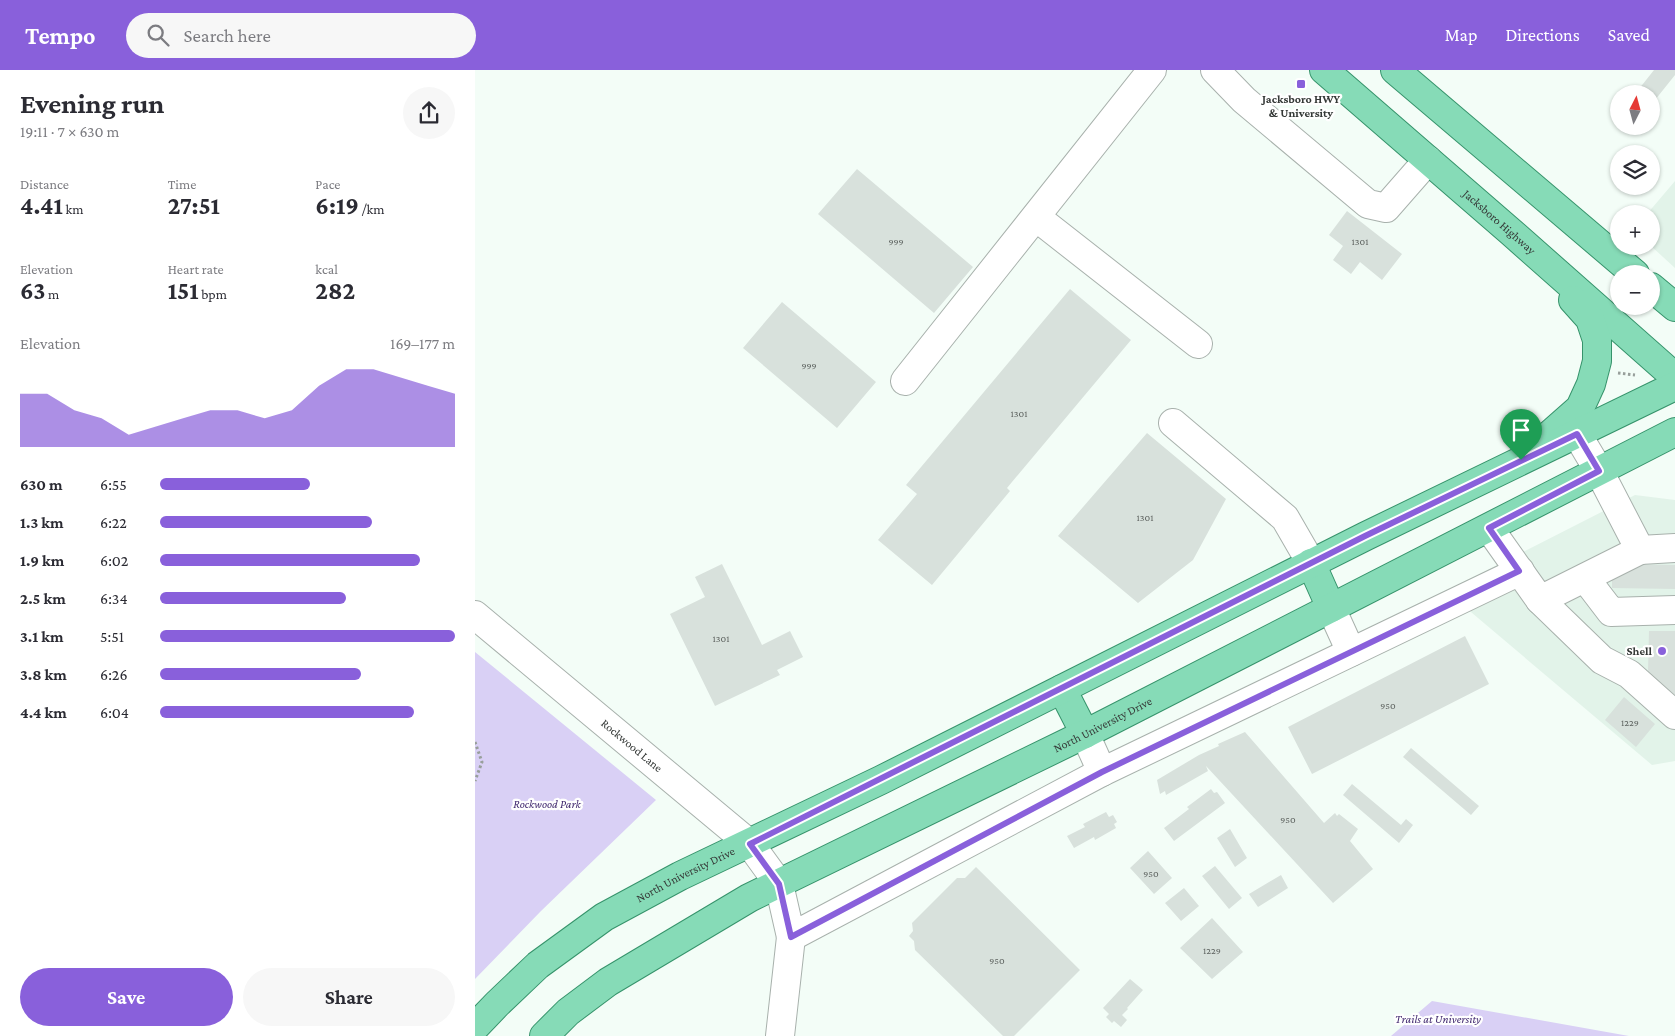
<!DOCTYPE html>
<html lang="en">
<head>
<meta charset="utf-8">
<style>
  body { margin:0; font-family:"Crimson Pro",serif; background:#f7f7f7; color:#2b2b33; height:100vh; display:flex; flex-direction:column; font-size:19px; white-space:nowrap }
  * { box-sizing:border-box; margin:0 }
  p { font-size:16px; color:#7c7c81 }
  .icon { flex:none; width:28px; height:28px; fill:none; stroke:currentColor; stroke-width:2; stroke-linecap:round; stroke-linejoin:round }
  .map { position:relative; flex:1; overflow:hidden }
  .sheet { display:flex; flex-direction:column; background:#fff; width:475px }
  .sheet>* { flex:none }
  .needle { width:32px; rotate:6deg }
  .fabs { position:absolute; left:1135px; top:15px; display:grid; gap:10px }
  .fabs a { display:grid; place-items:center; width:50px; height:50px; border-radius:50%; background:#fff; box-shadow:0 1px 4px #0004; font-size:25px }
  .pin { position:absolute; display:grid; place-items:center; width:42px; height:42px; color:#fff; margin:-51px -21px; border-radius:50% 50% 50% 0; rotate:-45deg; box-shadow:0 0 5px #0007 }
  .pin .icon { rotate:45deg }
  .round { display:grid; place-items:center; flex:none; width:52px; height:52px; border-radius:26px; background:#f7f7f7 }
  .head { display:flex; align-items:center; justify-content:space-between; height:85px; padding:0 20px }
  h1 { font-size:28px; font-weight:700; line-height:38px }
  .stats { display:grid; grid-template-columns:repeat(3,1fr); gap:8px; height:85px; padding:5px 20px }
  .stats div { display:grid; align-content:center }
  .stats b { font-size:25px; font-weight:700 }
  .stats small { font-size:14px; font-weight:400 }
  .stats p { font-size:14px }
  .chart { height:140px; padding:10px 20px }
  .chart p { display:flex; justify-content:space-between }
  .chart svg { width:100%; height:90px; margin-top:5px; fill:#8960db; opacity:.7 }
  .primary-button { display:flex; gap:10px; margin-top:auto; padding:10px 20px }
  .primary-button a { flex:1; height:58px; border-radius:30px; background:#8960db; color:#fff; font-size:20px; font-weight:700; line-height:58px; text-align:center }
  .primary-button a+a { background:#f7f7f7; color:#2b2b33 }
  ul { padding:0 20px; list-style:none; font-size:16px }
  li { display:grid; grid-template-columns:80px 60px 1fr; align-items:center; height:38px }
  li i { height:12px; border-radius:6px; background:#8960db }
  header { display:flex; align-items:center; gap:30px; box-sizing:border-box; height:70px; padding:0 25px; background:#8960db; color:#fff }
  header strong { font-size:24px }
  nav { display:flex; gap:28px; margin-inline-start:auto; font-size:18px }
  .search { width:350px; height:45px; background:#f7f7f7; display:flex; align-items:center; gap:12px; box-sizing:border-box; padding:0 18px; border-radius:28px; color:#7c7c81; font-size:19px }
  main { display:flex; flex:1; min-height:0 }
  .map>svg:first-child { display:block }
  .built { fill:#e2f3e9 }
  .green { fill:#d9d0f5 }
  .building { fill:#d8e1dc }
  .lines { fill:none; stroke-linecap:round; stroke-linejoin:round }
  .minor-casing { stroke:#a8b1ac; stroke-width:30 }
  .major-casing { stroke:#36936b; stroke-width:30 }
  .path { stroke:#989f9b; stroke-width:3; stroke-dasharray:2.5 2.5; stroke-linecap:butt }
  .minor { stroke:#fff; stroke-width:28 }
  .major { stroke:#86dbb7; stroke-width:28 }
  .route-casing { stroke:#fff; stroke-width:10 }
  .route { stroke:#8960db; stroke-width:6 }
  .poi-dot { fill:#8960db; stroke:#fff; stroke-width:2 }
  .labels { text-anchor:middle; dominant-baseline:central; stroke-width:4.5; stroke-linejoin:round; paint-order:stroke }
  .number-label { font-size:10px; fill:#5e6360 }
  .poi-label { font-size:12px; font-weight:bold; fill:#353937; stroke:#fff }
  .street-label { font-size:12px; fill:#353937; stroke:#fff }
  .park-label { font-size:12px; font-style:italic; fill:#41296f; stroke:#fff }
</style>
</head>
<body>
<header>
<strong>Tempo</strong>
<div class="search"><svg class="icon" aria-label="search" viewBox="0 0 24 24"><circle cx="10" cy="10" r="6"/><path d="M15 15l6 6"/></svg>Search here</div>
<nav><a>Map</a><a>Directions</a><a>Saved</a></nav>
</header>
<main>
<section class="sheet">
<div class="head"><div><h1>Evening run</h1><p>19:11 · 7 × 630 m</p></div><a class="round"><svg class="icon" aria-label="share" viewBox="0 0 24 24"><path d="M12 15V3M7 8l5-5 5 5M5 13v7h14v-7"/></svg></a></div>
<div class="stats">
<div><p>Distance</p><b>4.41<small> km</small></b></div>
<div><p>Time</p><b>27:51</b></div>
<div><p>Pace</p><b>6:19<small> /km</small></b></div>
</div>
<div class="stats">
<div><p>Elevation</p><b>63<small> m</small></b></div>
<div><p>Heart rate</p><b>151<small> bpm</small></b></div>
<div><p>kcal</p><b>282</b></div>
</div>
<div class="chart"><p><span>Elevation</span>169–177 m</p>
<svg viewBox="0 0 160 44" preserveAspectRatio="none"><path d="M0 44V18L10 18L20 26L30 30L40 38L50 34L60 30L70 26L80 26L90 30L100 26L110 14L120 6L130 6L140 10L150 14L160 18V44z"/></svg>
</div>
<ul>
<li><b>630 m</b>6:55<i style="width:51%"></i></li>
<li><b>1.3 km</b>6:22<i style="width:72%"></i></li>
<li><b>1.9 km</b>6:02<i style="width:88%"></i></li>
<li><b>2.5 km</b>6:34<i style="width:63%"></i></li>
<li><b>3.1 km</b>5:51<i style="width:100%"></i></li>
<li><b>3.8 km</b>6:26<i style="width:68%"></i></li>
<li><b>4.4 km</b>6:04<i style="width:86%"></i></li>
</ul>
<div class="primary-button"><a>Save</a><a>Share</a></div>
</section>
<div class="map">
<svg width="1200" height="966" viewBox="0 0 1200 966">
  <rect width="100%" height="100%" fill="#f3fdf7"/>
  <path class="built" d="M1200 111V198L1176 176V144H1172Z
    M1160 425 1200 430V691L1177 695 971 521Z"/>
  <path class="green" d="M0 582 181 730 66 841 0 909Z
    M957 931 1154 966H916Z"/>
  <path class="building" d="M1179 0H1200V5L1176 35V24H1160Z
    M382 99 498 197 459 243 343 144Z
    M872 141 927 184 907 210 885 192 876 204 858 190 868 176 854 165Z
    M595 219 656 270 532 418 535 421 457 515 403 470 442 424 431 415Z
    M307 232 401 312 362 358 268 278Z
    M672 363 751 429 718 490 663 533 583 466Z
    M247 494 287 575 315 561 328 587 302 600 305 605 240 636 195 544 230 527 220 507Z
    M1137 494 1200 495V519L1137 518Z
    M1174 561H1200V628L1173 601Z
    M990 566 1014 614 837 704 813 657Z
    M1149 627 1180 654 1161 677 1130 650Z
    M770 662 849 753 860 743 862 746 864 744 883 759 875 771 898 799 858 833 731 696 733 701 691 725 690 721 685 724 682 710 724 685 744 676 743 674Z
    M936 678 1004 736 996 745 928 687Z
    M877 714 926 755 931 749 938 755 924 773 868 725Z
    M736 719 739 723 742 722 750 733 699 771 689 758 714 739 712 737Z
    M631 742 634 747 638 745 642 752 639 754 641 758 620 770 619 767 599 778 592 766 610 757 608 754Z
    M755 759 772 788 760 797 742 768Z
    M673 781 697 808 679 824 655 798Z
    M740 796 767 828 754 839 727 806Z
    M501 797 605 900 539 966H528L440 880 439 871 434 866 438 861 437 853 482 808H490Z
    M806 805 813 818 783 837 774 824Z
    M709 818 724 836 706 851 690 833Z
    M737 848 768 882 737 909 705 878Z
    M655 909 668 920 652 938 653 939 647 945 652 950 646 957 639 951 637 953 631 947 634 944 628 938Z"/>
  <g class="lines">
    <g class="minor-casing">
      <g id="minor">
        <path d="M740 0 769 30 893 134 911 138 953 90"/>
        <path d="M561 147 723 274"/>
        <path d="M430 311 677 0"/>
        <path d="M698 353 810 448 836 493"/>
        <path d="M1102 364 1124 401 1165 480 1200 478"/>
        <path d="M1014 458 1065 530 1165 480"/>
        <path d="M1110 508 1136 542 1200 540"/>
        <path d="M1065 530 1127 590 1154 604 1200 645"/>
        <path d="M856 538 876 582"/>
        <path id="s1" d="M0 545 275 774 304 814 316 867 627 702 1045 501"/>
        <path d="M610 664 627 702"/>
        <path d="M305 966 316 867"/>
      </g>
    </g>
    <g class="major-casing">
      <g id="major">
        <path id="s2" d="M849 0 1036 162 1200 307"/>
        <path d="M920 0 1160 204"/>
        <path d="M1176 217 1200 237"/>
        <path d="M1071 368 1105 338 1116 314 1122 291V270L1115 249 1098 230"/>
        <path d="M836 493 856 538"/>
        <path d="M587 619 610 664"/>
        <path id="s3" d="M0 957 22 934 63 895 129 847 205 806 406 710 891 466 1200 316"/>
        <path id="s4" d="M69 966 93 942 133 912 274 828 610 664 1200 362"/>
      </g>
    </g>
    <path class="path" d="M1143 303 1160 305
      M0 672 7 692 0 711"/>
    <use href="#minor" class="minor"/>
    <use href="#major" class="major"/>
  </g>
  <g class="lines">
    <g class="route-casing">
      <path id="route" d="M1102 364 1124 401 1014 458 1044 501 627 702 316 867 304 814 275 774 890 466Z"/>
    </g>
    <use href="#route" class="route"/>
  </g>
  <g class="poi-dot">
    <rect x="821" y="9" width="10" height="10" rx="2.5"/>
    <circle cx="1187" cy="581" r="5"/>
  </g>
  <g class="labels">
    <g class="number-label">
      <text x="421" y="171">999</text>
      <text x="885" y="171">1301</text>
      <text x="334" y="295">999</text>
      <text x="544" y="343">1301</text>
      <text x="670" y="447">1301</text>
      <text x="246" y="568">1301</text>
      <text x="913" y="635">950</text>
      <text x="1155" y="652">1229</text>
      <text x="813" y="749">950</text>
      <text x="676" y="803">950</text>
      <text x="737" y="880">1229</text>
      <text x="522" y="890">950</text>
    </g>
    <g class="poi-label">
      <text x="826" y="29">Jacksboro HWY<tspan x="826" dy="14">&amp; University</tspan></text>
      <text x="1177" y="581" text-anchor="end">Shell</text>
    </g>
    <g class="street-label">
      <text stroke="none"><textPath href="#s2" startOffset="232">Jacksboro Highway</textPath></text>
      <text stroke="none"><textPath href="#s4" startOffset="642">North University Drive</textPath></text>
      <text stroke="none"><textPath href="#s1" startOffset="204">Rockwood Lane</textPath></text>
      <text stroke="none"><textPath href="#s3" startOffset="262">North University Drive</textPath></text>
    </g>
    <g class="park-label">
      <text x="72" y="734">Rockwood Park</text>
      <text x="963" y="949">Trails at University</text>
    </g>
  </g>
</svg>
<div class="fabs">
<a><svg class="needle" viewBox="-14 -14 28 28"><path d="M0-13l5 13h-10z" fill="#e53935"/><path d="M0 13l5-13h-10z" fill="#7c7c81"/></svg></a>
<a><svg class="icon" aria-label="layers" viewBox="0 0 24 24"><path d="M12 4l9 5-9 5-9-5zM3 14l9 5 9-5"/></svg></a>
<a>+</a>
<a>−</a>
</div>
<div class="pin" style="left:1046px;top:390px;background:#1e9e55"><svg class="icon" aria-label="arrive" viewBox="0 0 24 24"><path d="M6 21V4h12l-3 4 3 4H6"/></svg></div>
</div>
</main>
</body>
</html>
